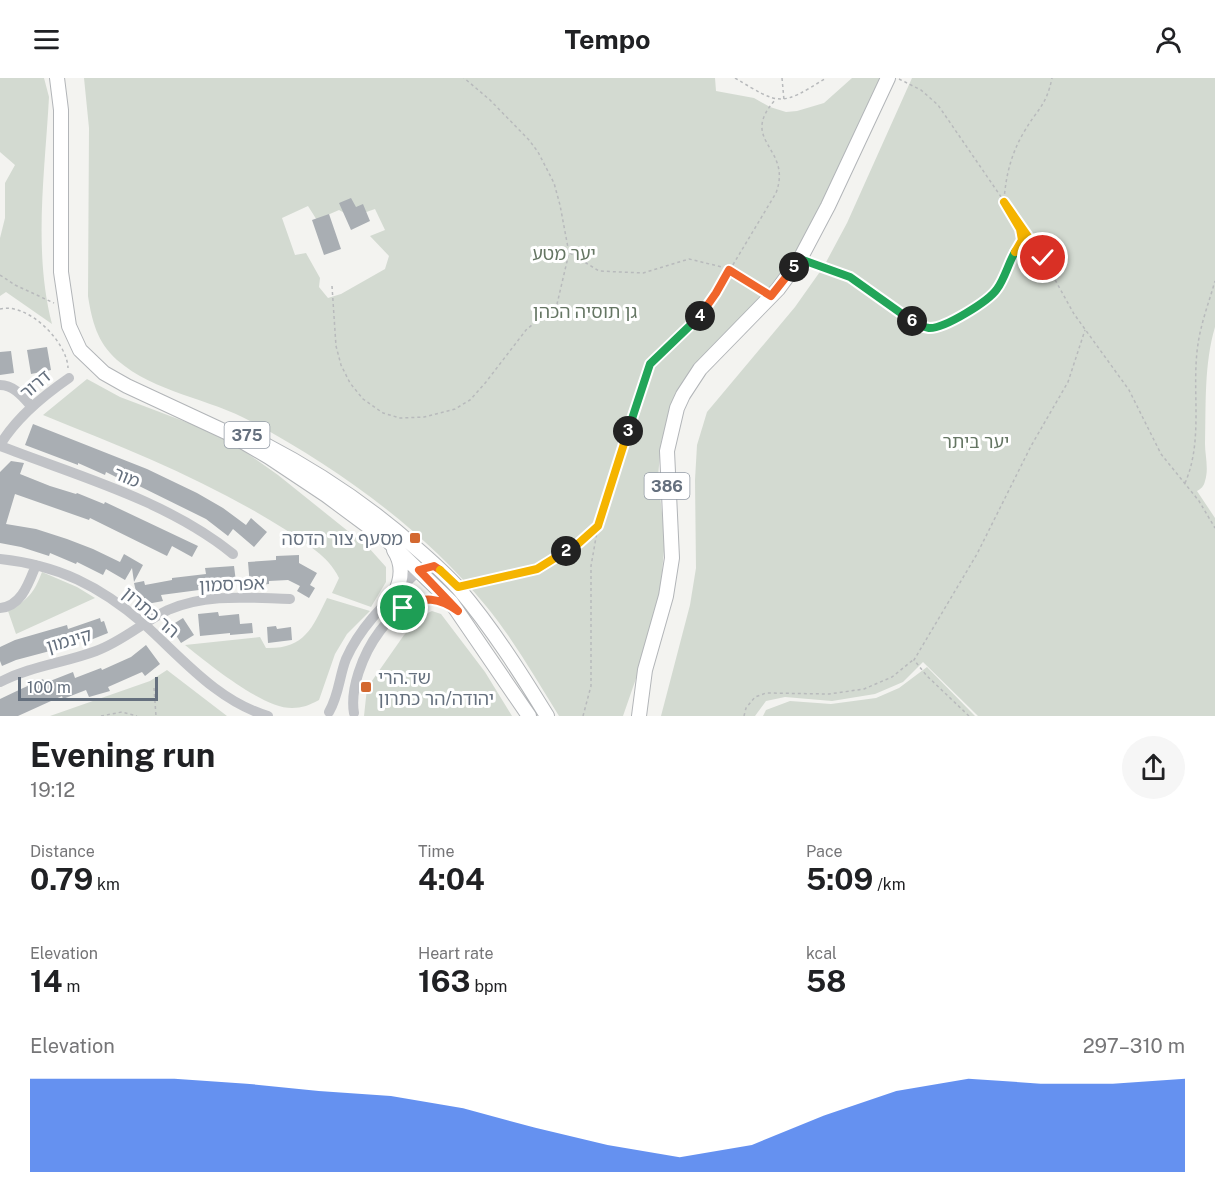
<!DOCTYPE html>
<html lang="en">
<head>
<meta charset="utf-8">
<style>
  body { margin:0; font-family:"Public Sans","Noto Sans Hebrew",sans-serif; background:#f6f6f6; color:#202124; height:100vh; display:flex; flex-direction:column; font-size:22px; white-space:nowrap }
  * { box-sizing:border-box; margin:0 }
  p { font-size:20px; color:#757577 }
  .icon { flex:none; width:33px; height:33px; fill:none; stroke:currentColor; stroke-width:2; stroke-linecap:round; stroke-linejoin:round }
  .map { position:relative; height:638px; overflow:hidden }
  .side { display:flex; flex-direction:column; background:#fff; flex:1 }
  .side>* { flex:none }
  .scale { position:absolute; left:18px; bottom:15px; width:140px; box-sizing:border-box; padding-left:6px; border:3px solid #65707e; border-top:0; font-size:16px; line-height:21px; white-space:nowrap; color:#65707e; -webkit-text-stroke:4px #fff; paint-order:stroke }
  .pin { position:absolute; display:grid; place-items:center; width:51px; height:51px; color:#fff; margin:-26px; border:3px solid #fff; border-radius:50%; box-shadow:0 2px 6px #0007 }
  .km { position:absolute; width:30px; height:30px; margin:-15px; border-radius:50%; background:#222; color:#fff; font-size:16px; line-height:30px; text-align:center }
  .round { display:grid; place-items:center; flex:none; width:63px; height:63px; border-radius:32px; background:#f6f6f6 }
  .head { display:flex; align-items:center; justify-content:space-between; height:102px; padding:0 30px }
  h1 { font-size:33px; font-weight:700; line-height:45px }
  .stats { display:grid; grid-template-columns:repeat(3,1fr); gap:9px; height:102px; padding:6px 30px }
  .stats div { display:grid; align-content:center }
  .stats b { font-size:30px; font-weight:700 }
  .stats small { font-size:16px; font-weight:400 }
  .stats p { font-size:16px }
  .chart { height:168px; padding:12px 30px }
  .chart p { display:flex; justify-content:space-between }
  .chart svg { width:100%; height:108px; margin-top:6px; fill:#2563eb; opacity:.7 }
  header { display:flex; justify-content:space-between; align-items:center; height:78px; padding:0 30px; background:#fff; font-size:27px; font-weight:700 }
  .map>svg:first-child { display:block }
  .green { fill:#d3dad1; fill-rule:evenodd }
  .building { fill:#a9aeb3 }
  .lines { fill:none; stroke-linecap:round; stroke-linejoin:round }
  .major-casing { stroke:#b2b5b8; stroke-width:16 }
  .path { stroke:#b8babc; stroke-width:1.5; stroke-dasharray:3 3; stroke-linecap:butt }
  .minor { stroke:#c1c3c7; stroke-width:10 }
  .major { stroke:#fff; stroke-width:14 }
  .split-1-casing { stroke:#fff; stroke-width:12 }
  .split-2-casing { stroke:#fff; stroke-width:12 }
  .split-3-casing { stroke:#fff; stroke-width:12 }
  .split-4-casing { stroke:#fff; stroke-width:12 }
  .split-5-casing { stroke:#fff; stroke-width:12 }
  .split-6-casing { stroke:#fff; stroke-width:12 }
  .split-7-casing { stroke:#fff; stroke-width:12 }
  .split-8-casing { stroke:#fff; stroke-width:12 }
  .split-1 { stroke:#f0652b; stroke-width:8 }
  .split-2 { stroke:#f5b400; stroke-width:8 }
  .split-3 { stroke:#f5b400; stroke-width:8 }
  .split-4 { stroke:#22a559; stroke-width:8 }
  .split-5 { stroke:#f0652b; stroke-width:8 }
  .split-6 { stroke:#22a559; stroke-width:8 }
  .split-7 { stroke:#22a559; stroke-width:8 }
  .split-8 { stroke:#f5b400; stroke-width:8 }
  .poi-dot { fill:#d36830; stroke:#fff; stroke-width:2 }
  .labels { text-anchor:middle; dominant-baseline:central; stroke-width:6; stroke-linejoin:round; paint-order:stroke }
  .shield { fill:#fff; stroke:#939ba5; stroke-width:1.5 }
  .shield-label { font-size:16px; font-weight:bold; fill:#65707e }
  .park-label { font-size:18px; fill:#657663; stroke:#fff }
  .street-label { font-size:18px; fill:#65707e; stroke:#fff }
  .poi-label { font-size:18px; fill:#65707e; stroke:#fff; text-anchor:end }
</style>
</head>
<body>
<header><svg class="icon" aria-label="menu" viewBox="0 0 24 24"><path d="M4 6h16M4 12h16M4 18h16"/></svg>Tempo<svg class="icon" aria-label="person" viewBox="0 0 24 24"><circle cx="12" cy="8" r="4"/><path d="M4 21q1-7 8-7t8 7"/></svg></header>
<div class="map">
<svg width="1215" height="638" viewBox="0 0 1215 638">
  <rect width="100%" height="100%" fill="#f3f3f0"/>
  <path class="green" d="M0 0H44L49 19C45 94 33 173 52 246L6 214 0 218V160L5 140V105L15 87 0 74Z
    M84 0H715L716 13 754 20 770 29 786 34 797 33 824 25 852 0H881L806 162 765 220 719 261 695 290 667 346 661 364 658 399 665 462 660 515 640 589 623 638H559C536 601 514 562 486 528 423 451 339 391 252 344 209 320 155 315 117 282 97 264 92 243 88 218L89 50ZM308 128 320 147 323 139 339 132 352 139 375 131 385 152 370 158 389 178 385 191 341 216 328 220 319 209 320 200 306 175 295 177 282 140Z
    M912 0H1215V249C1204 286 1206 327 1205 366 1205 377 1209 391 1205 403 1204 408 1201 411 1197 413L1215 440V638H978L923 584 903 604 875 616 832 623 785 619 766 623 755 638H661L690 527 696 490 695 402 697 367 707 334 795 229 824 188 847 145Z
    M87 301 120 319 194 347 237 368 278 397 369 470 386 489V504L371 529 332 515 339 500C328 477 306 466 286 452 209 403 127 371 43 337Z
    M42 494 77 509 95 520 16 556 8 533C28 522 34 515 42 494Z
    M327 520 370 533 347 556 335 576 319 622C310 627 302 630 292 630 262 630 209 586 185 567L260 559 266 570C304 571 312 551 327 520Z
    M432 533 441 536 485 594 512 638H364L367 610 404 557 423 537Z
    M927 589 975 638H763L766 632 790 623 831 626 876 620 899 610Z
    M167 592 227 638H50L150 603Z"/>
  <path class="building" d="M351 120 356 129 363 126 370 143 351 152 339 125Z
    M329 136 341 171 324 177 312 142Z
    M47 269 51 292 31 296 27 272Z
    M11 273 14 295 0 297V274Z
    M33 346 147 391 197 415 223 430 246 447 251 440 267 454 254 469 233 451 228 458 206 441 131 404 130 406 106 394 105 397 78 385V387L25 367Z
    M11 383 24 385 20 396 50 408 76 416 77 415 104 426 105 424 198 468 192 479 172 468 167 478 90 440 89 442 15 416 6 446 36 451 67 461 93 471 120 484 124 476 143 487 134 504 132 490 125 502 106 491 103 497 77 484 76 486 50 475 49 478 21 469 0 465V394Z
    M299 477V485L317 495 310 507 315 510 309 520 297 513 300 508 288 502 269 503V506L250 508 248 484 276 482V478Z
    M234 488 236 504 198 508 199 512 161 517 163 523 147 526 146 520 138 522 134 505 144 503 145 507 172 502V500L206 496 205 490Z
    M218 534 219 538 239 536 240 546 252 545 253 555 230 557V555L200 558 198 536Z
    M100 540 101 544 104 543 108 555 83 565 80 556 63 562 65 569 16 582 2 588 0 583V569L15 562 67 547 68 551Z
    M183 540 194 557 181 565 170 548Z
    M276 548 277 551 291 549 292 562 268 565 267 549Z
    M146 567 160 586 145 598 142 594 108 609 110 613 89 619 86 612 63 621 62 618 18 638H0V621L21 611 43 601 45 605 73 594 75 600 101 590 102 592 131 579Z"/>
  <g class="lines">
    <g class="major-casing">
      <path id="major" d="M57 0 61 32V194L69 248 80 272 104 295 127 308 228 355 269 379 326 417 388 463 451 524 529 638
        M262 365C318 394 369 428 416 470 431 483 446 496 459 511 492 550 520 594 547 638
        M394 472C404 487 402 502 394 517
        M639 638 645 592 666 518 672 480 667 373 677 330 683 317 700 291 778 211 800 181 828 128 888 0"/>
    </g>
    <path class="path" d="M735 0C780 27 780 29 826 0
      M782 0 784 22
      M899 1 921 12 938 27 1043 180 1074 236 1129 312 1161 376 1199 423 1215 450
      M1004 122C1006 97 1011 76 1024 54 1037 31 1046 29 1052 0
      M570 175 599 193 643 195 689 181 722 189 761 212
      M812 185 850 199 918 247 931 250 941 248 982 225 996 214 1022 162 1020 151 1011 137
      M0 197 15 207 54 225
      M332 208 336 268 341 287 350 305 363 321 383 335 400 340 424 339 455 331 470 322 486 304 526 252 557 226 569 175 560 127 554 105 538 74 529 62 490 22 464 0
      M0 231C27 224 67 263 68 290
      M1185 405C1204 362 1191 311 1198 266 1201 245 1209 224 1215 203
      M471 506 537 491 579 465 597 448
      M154 610 156 638
      M101 638 122 634 137 638
      M583 638 591 608V488L598 448 650 286 701 237 716 215 776 115C793 69 738 64 775 22
      M744 638 746 630 755 619 766 615 829 616 864 611 892 599 913 582
      M969 638 927 598 914 582 977 476 1031 368 1068 304 1085 252"/>
    <path class="minor" d="M0 307C14 307 23 319 32 329
      M0 367C17 339 43 318 69 300
      M0 368C78 398 168 423 233 476
      M0 481C58 487 100 508 144 546 182 580 217 623 268 638
      M0 530C22 528 29 504 36 487
      M0 604C31 588 64 585 96 573 123 563 143 544 168 532 207 515 249 520 290 521
      M329 634C339 617 339 599 346 581 362 545 392 519 419 492L426 489 437 488
      M354 635C346 590 399 496 452 528"/>
    <use href="#major" class="major"/>
  </g>
  <g class="lines">
    <g class="split-1-casing">
      <path id="split-1" d="M403 530C423 517 440 520 458 533L419 492 434 488 440 492"/>
    </g>
    <g class="split-2-casing">
      <path id="split-2" d="M440 492 458 509 537 491 566 473"/>
    </g>
    <g class="split-3-casing">
      <path id="split-3" d="M566 473 579 465 598 448 628 353"/>
    </g>
    <g class="split-4-casing">
      <path id="split-4" d="M628 353 650 286 700 238"/>
    </g>
    <g class="split-5-casing">
      <path id="split-5" d="M700 238 716 215 729 192 771 218 794 189"/>
    </g>
    <g class="split-6-casing">
      <path id="split-6" d="M794 189 800 181 850 199 912 243"/>
    </g>
    <g class="split-7-casing">
      <path id="split-7" d="M912 243C917 247 923 249 929 250 944 251 989 223 997 211 1005 200 1008 186 1015 174"/>
    </g>
    <g class="split-8-casing">
      <path id="split-8" d="M1015 174 1022 162 1020 151 1004 124 1043 180"/>
    </g>
    <use href="#split-1" class="split-1"/>
    <use href="#split-2" class="split-2"/>
    <use href="#split-3" class="split-3"/>
    <use href="#split-4" class="split-4"/>
    <use href="#split-5" class="split-5"/>
    <use href="#split-6" class="split-6"/>
    <use href="#split-7" class="split-7"/>
    <use href="#split-8" class="split-8"/>
  </g>
  <g class="poi-dot">
    <rect x="409" y="454" width="12" height="12" rx="3"/>
    <rect x="360" y="603" width="12" height="12" rx="3"/>
  </g>
  <g class="labels">
    <g class="shield">
      <rect x="224.5" y="344" width="45" height="26" rx="4.5"/>
      <rect x="644.5" y="395" width="45" height="26" rx="4.5"/>
    </g>
    <g class="shield-label">
      <text x="247" y="357">375</text>
      <text x="667" y="408">386</text>
    </g>
    <g class="park-label">
      <text x="564" y="175">יער מטע</text>
      <text x="585" y="233">גן תוסיה הכהן</text>
      <text x="976" y="363">יער ביתר</text>
    </g>
    <g class="street-label">
      <text transform="translate(35 306) rotate(-40)">דרור</text>
      <text transform="translate(127 399) rotate(22)">מור</text>
      <text transform="translate(232 506) rotate(-2)">אפרסמון</text>
      <text transform="translate(151 534) rotate(40)">הר כתרון</text>
      <text transform="translate(69 562) rotate(-16)">קינמון</text>
    </g>
    <g class="poi-label">
      <text x="403" y="460">מסעף צור הדסה</text>
      <text x="378" y="599" text-anchor="start">שד.הרי<tspan x="378" dy="21">יהודה/הר כתרון</tspan></text>
    </g>
  </g>
</svg>
<div class="scale">100 m</div>
<div class="pin" style="left:403px;top:530px;background:#1e9e55"><svg class="icon" aria-label="arrive" viewBox="0 0 24 24"><path d="M6 21V4h12l-3 4 3 4H6"/></svg></div>
<div class="pin" style="left:1043px;top:180px;background:#d93025"><svg class="icon" aria-label="check" viewBox="0 0 24 24"><path d="M5 12l5 5 9-10"/></svg></div>
<b class="km" style="left:566px;top:473px">2</b>
<b class="km" style="left:628px;top:353px">3</b>
<b class="km" style="left:700px;top:238px">4</b>
<b class="km" style="left:794px;top:189px">5</b>
<b class="km" style="left:912px;top:243px">6</b>
</div>
<section class="side">
<div class="head"><div><h1>Evening run</h1><p>19:12</p></div><a class="round"><svg class="icon" aria-label="share" viewBox="0 0 24 24"><path d="M12 15V3M7 8l5-5 5 5M5 13v7h14v-7"/></svg></a></div>
<div class="stats">
<div><p>Distance</p><b>0.79<small> km</small></b></div>
<div><p>Time</p><b>4:04</b></div>
<div><p>Pace</p><b>5:09<small> /km</small></b></div>
</div>
<div class="stats">
<div><p>Elevation</p><b>14<small> m</small></b></div>
<div><p>Heart rate</p><b>163<small> bpm</small></b></div>
<div><p>kcal</p><b>58</b></div>
</div>
<div class="chart"><p><span>Elevation</span>297–310 m</p>
<svg viewBox="0 0 160 44" preserveAspectRatio="none"><path d="M0 44V6L10 6L20 6L30 8L40 11L50 13L60 18L70 26L80 33L90 38L100 33L110 21L120 11L130 6L140 8L150 8L160 6V44z"/></svg>
</div>
</section>
</body>
</html>
